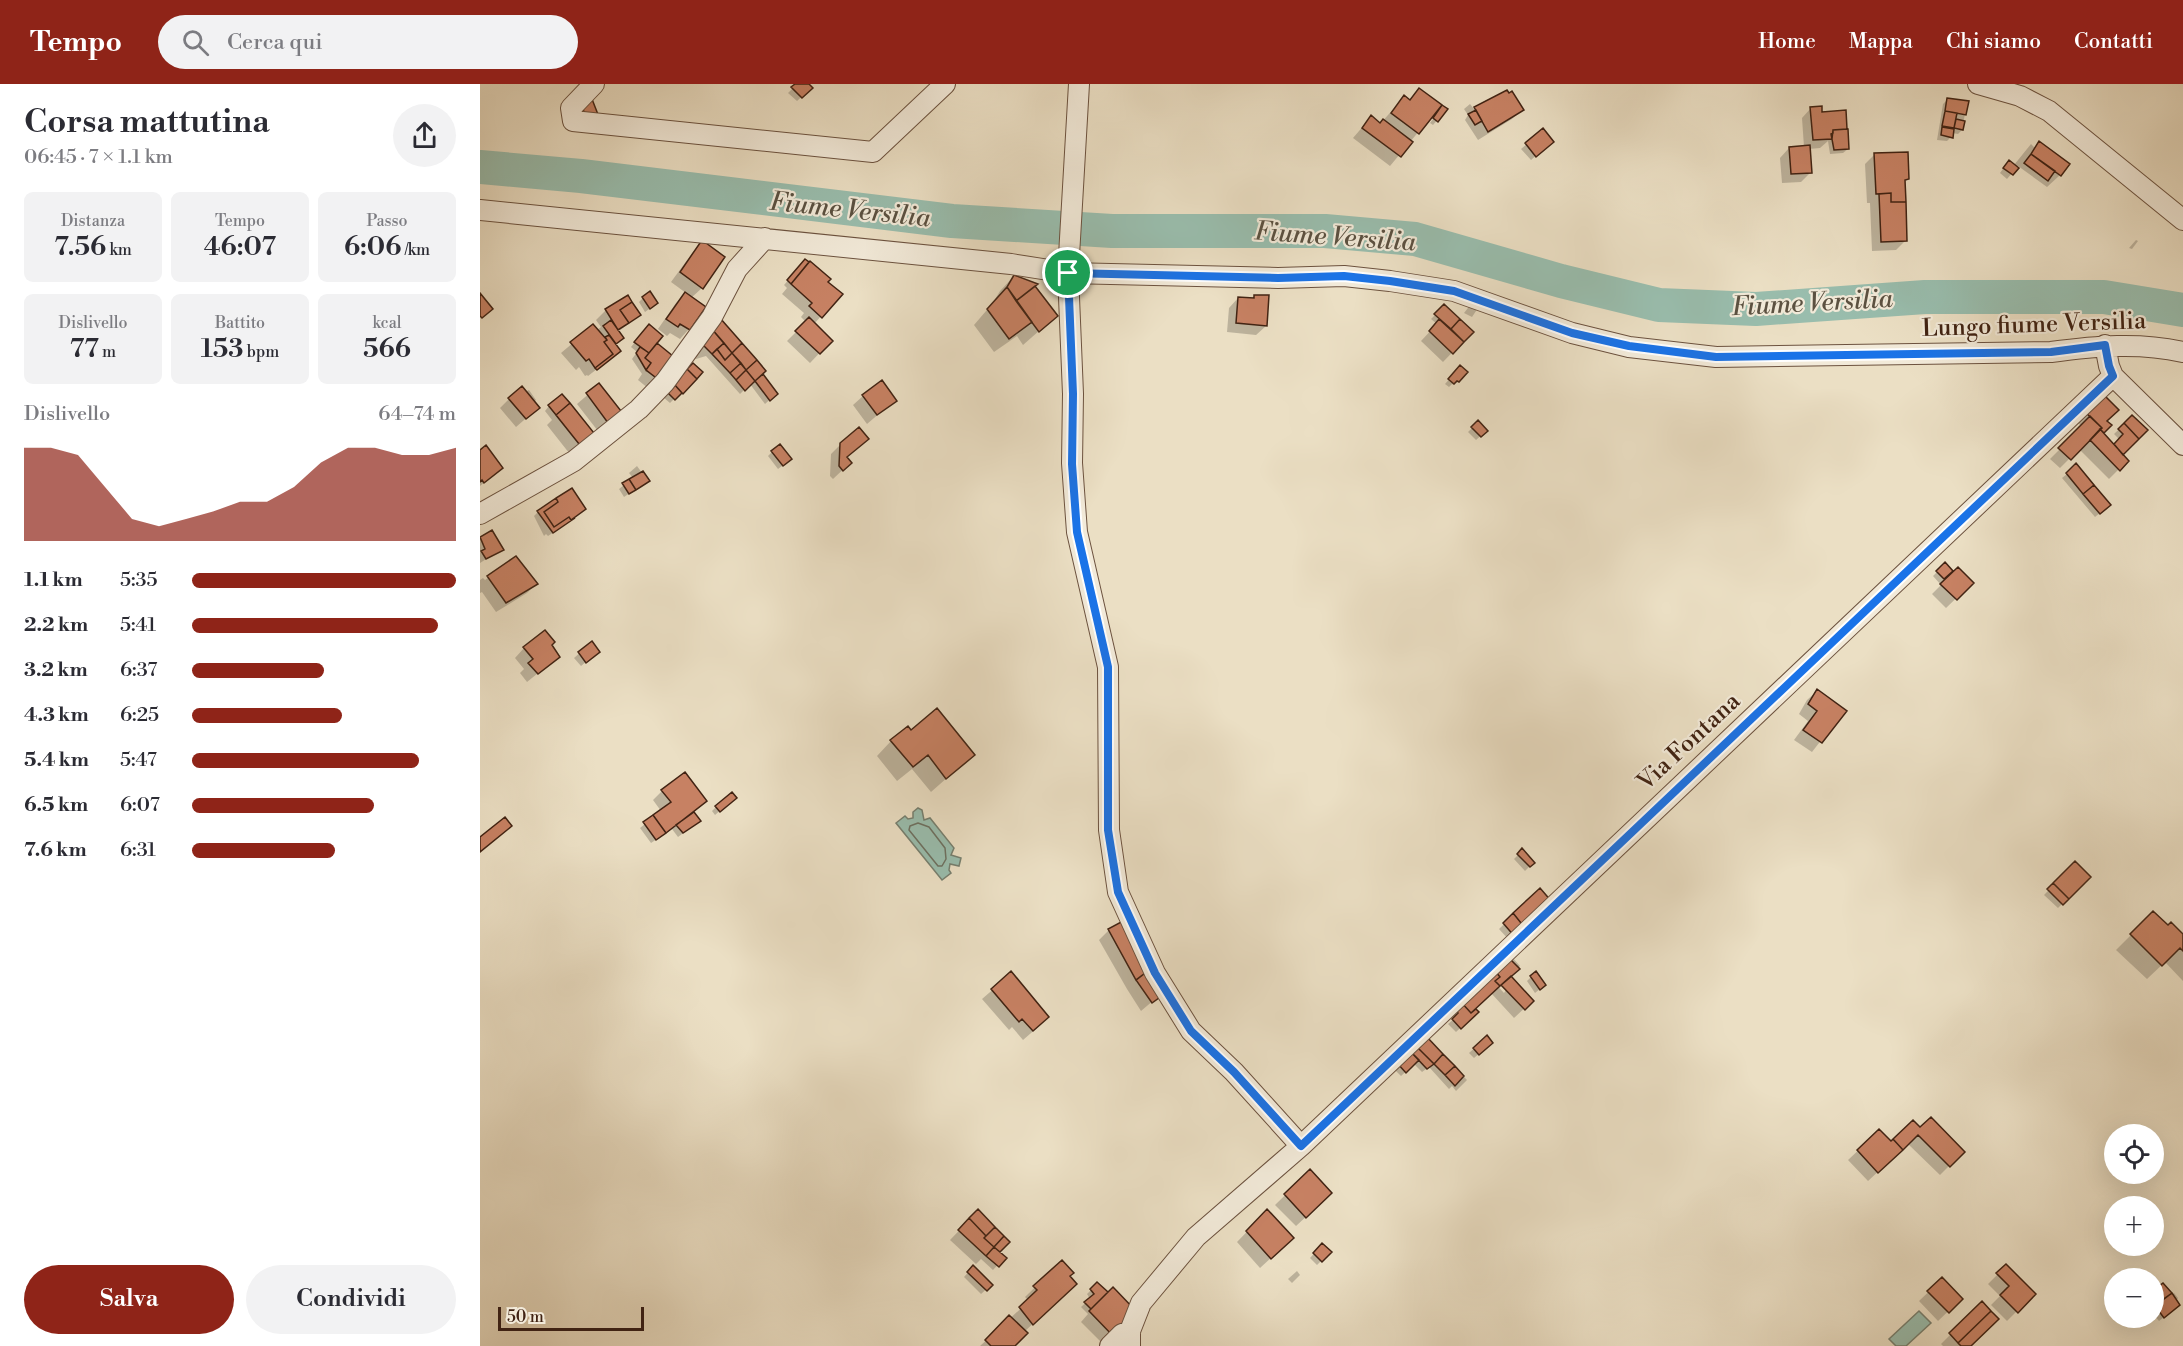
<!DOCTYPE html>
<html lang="it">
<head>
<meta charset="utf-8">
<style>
  body { margin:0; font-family:"Libre Bodoni",serif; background:#f2f2f3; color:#2b2b33; height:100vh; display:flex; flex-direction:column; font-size:22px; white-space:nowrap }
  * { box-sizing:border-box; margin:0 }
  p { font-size:20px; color:#7c7c81 }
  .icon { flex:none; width:33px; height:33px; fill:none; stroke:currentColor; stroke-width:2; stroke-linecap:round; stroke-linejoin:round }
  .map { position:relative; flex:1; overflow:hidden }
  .details { display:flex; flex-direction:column; background:#fff; width:480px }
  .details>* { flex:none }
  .buttons { position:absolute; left:1624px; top:1040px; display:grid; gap:12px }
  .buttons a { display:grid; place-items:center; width:60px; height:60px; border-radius:50%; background:#fff; box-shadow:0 6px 24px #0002; font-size:30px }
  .scale { position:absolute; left:18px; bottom:15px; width:146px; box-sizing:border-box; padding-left:6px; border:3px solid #412313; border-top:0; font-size:16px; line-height:21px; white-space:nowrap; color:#412313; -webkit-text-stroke:4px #f2ead9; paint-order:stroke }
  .pin { position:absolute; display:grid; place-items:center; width:51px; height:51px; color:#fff; margin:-26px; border:3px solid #fff; border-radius:50%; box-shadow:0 2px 6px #0007 }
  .round { display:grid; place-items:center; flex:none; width:63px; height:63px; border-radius:32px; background:#f2f2f3 }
  .headline { display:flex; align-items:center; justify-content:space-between; height:102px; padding:0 24px }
  h1 { font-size:33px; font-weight:600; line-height:45px }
  .figures { display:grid; grid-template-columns:repeat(3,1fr); gap:9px; height:102px; padding:6px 24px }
  .figures div { display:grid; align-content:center; border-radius:9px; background:#f2f2f3; text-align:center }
  .figures b { font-size:26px; font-weight:600 }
  .figures small { font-size:16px; font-weight:400 }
  .figures p { font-size:16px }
  .chart { height:168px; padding:12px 24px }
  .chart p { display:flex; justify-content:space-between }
  .chart svg { width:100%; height:108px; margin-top:6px; fill:#8f2418; opacity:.7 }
  .cta { display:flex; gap:12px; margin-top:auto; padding:12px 24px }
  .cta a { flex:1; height:69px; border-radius:36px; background:#8f2418; color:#fff; font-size:24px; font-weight:600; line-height:69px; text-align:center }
  .cta a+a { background:#f2f2f3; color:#2b2b33 }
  ul { padding:0 24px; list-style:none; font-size:20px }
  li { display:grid; grid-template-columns:96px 72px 1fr; align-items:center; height:45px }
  li i { height:15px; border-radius:8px; background:#8f2418 }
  header { display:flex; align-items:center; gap:36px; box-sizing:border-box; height:84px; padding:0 30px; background:#8f2418; color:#fff }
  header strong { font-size:28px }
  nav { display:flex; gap:33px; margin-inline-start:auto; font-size:21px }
  .search { width:420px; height:54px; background:#f2f2f3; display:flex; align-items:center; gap:15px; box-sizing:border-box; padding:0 21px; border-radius:33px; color:#7c7c81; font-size:22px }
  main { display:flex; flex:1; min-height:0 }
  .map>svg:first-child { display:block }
  .water { fill:#99bdad; stroke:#767f6f; stroke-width:1.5 }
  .shadow { fill:#0003; fill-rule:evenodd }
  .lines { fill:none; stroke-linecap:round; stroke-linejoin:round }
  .shore { stroke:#6d7060; stroke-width:1.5 }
  .river { stroke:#99bdad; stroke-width:34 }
  .building { fill:#c78163; stroke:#412313; stroke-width:1.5 }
  .minor-casing { stroke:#6c523f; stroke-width:22 }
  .minor { stroke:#f2ead9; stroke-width:20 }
  .route-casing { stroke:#fff; stroke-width:12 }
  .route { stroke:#1a73e8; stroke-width:8 }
  .labels { text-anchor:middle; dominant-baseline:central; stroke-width:4.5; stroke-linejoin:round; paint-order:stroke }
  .street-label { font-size:24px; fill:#412313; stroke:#f2ead9 }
  .water-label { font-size:26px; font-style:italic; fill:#5b5141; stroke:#f2ead9 }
</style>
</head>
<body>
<header>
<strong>Tempo</strong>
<div class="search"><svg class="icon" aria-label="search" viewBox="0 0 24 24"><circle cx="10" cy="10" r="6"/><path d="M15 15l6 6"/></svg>Cerca qui</div>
<nav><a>Home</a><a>Mappa</a><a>Chi siamo</a><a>Contatti</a></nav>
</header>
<main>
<section class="details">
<div class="headline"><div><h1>Corsa mattutina</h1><p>06:45 · 7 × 1.1 km</p></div><a class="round"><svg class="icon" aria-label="share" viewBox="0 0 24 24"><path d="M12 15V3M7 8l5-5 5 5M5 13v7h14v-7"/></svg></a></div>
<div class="figures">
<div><p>Distanza</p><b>7.56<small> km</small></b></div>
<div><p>Tempo</p><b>46:07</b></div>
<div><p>Passo</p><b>6:06<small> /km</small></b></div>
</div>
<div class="figures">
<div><p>Dislivello</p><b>77<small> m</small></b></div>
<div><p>Battito</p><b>153<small> bpm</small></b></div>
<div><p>kcal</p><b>566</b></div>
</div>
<div class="chart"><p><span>Dislivello</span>64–74 m</p>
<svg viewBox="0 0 160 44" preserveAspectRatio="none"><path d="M0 44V6L10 6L20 9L30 22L40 35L50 38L60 35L70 32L80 28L90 28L100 22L110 12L120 6L130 6L140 9L150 9L160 6V44z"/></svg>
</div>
<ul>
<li><b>1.1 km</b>5:35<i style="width:100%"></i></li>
<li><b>2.2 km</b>5:41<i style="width:93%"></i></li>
<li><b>3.2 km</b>6:37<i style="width:50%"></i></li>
<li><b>4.3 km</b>6:25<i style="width:57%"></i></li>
<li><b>5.4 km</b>5:47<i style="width:86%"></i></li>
<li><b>6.5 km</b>6:07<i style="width:69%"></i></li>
<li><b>7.6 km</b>6:31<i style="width:54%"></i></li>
</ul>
<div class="cta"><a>Salva</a><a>Condividi</a></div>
</section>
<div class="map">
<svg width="1703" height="1262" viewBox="0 0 1703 1262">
  <rect width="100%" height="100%" fill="#ebdfc4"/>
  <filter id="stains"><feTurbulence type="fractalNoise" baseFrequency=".00333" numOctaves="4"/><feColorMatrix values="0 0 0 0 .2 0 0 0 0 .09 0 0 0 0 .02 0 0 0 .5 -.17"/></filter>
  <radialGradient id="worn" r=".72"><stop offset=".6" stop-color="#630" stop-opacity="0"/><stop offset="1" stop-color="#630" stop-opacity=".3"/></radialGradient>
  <path class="water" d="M438 724 442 726 444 736 450 734 474 764 471 771 481 774 479 782 470 780 469 786 471 789 462 796 416 739 425 732 428 735 433 734V728Z
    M1439 1227 1451 1239 1426 1262H1416L1409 1255Z"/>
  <path class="shadow" d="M317 0H327L331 4 317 17 308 9Z
    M939 6 966 26 953 41 950 39 957 30 955 28 910 82 873 54 891 33 900 40 924 13 929 17Z
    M1468 15 1487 19 1482 46 1478 50 1472 49 1471 53 1467 57 1457 56 1463 20Z
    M990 20 994 25 1042 26 1032 35 998 56 985 36 988 31 984 25Z
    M1331 24 1341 29 1364 28 1368 65 1363 69 1350 70 1348 57 1340 64 1329 65 1331 88 1321 98 1302 99 1300 74 1309 64 1324 63 1322 34Z
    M1063 46 1067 62 1051 76 1041 65Z
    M1551 60 1578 88 1579 92 1567 103 1538 82 1527 95 1520 89 1525 82 1534 81Z
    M1394 71 1428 95 1423 99 1426 156 1416 166 1392 167 1390 119H1387L1385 80Z
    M1656 156 1658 157 1652 165 1649 164Z
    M222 158V204L211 214 209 245 200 255 190 249 187 252 178 245 196 219 206 209 191 198 213 168Z
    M325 177 361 210 334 240 351 257 330 279 307 257 326 238 321 233 324 229 302 210 307 204 304 201Z
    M534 192 554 203 576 232 543 261 537 252 514 268 494 241 512 220 520 207Z
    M774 212 786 242 776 251 747 248 749 224 758 214 772 215Z
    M147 213 159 231 138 248 142 254 134 261 135 271 108 292 107 291 105 292 99 283 96 286 81 269 113 242 117 246 121 243 116 236 126 226Z
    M163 214 172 223 165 228 159 218Z
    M991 220 998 224 992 233 984 229Z
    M964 222 992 248 963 278 941 257 957 240 951 235Z
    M240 236 296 310 285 320 270 300 260 310 226 272 216 275 213 273Z
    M165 246 175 260 197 278 169 305 158 296 162 290 152 275 157 268 151 263Z
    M213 281 221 288 190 319 183 313Z
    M980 283 986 288 974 301 972 300 969 303 965 300Z
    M119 301 143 332 121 351 97 320Z
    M49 306 56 316 54 318 58 324 36 343 20 324 29 315Z
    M383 312 415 316 387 340 373 321Z
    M1623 312 1626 337 1630 341 1622 349 1634 362 1640 356 1634 350 1652 333 1641 370 1647 377 1629 395 1599 365 1580 384 1570 375 1602 343 1597 338Z
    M69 322 116 353 93 374 67 341 72 336 65 327Z
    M998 338 1006 347 996 356 988 348Z
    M387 355 366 374 370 379 353 395 350 392 351 370 361 360Z
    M0 367 21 384 0 402Z
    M292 368 306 379 298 385 288 372Z
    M157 382 168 397 144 413 139 405 153 394 149 389Z
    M1587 390 1625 425 1615 433 1582 394Z
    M104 425 95 434 68 452 66 450 64 452 54 432 58 428Z
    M11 448 22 465 0 479V455Z
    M36 474 56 500 47 509 16 528 2 508 0 509V496L3 494 5 496Z
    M1465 480 1473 489 1492 499 1466 524 1452 510 1461 501 1453 492Z
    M111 559 113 572 101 582 94 574Z
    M44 564 78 573 47 598 40 589 44 585 35 574Z
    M1337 607 1364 627 1332 668 1314 656 1328 637 1319 630 1327 616Z
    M431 648 493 671 451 708 432 685 417 697 397 672 411 657Z
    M182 707 225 717 213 729 214 741 198 753 192 745 171 759 160 744 181 727 173 716Z
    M250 718 235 731 232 727 236 723Z
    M1042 767 1053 779 1045 787 1034 775Z
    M1595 779 1609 793 1578 824 1564 811Z
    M1060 806 1030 857 1019 845Z
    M1673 829 1688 843 1703 852V897L1685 878 1667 895 1636 866Z
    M629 846 681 910 661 927 647 905 619 856Z
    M1032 873 1040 882 1029 892 1052 917 1034 934 1011 909 994 925 997 928 976 948 968 940 975 934 971 930ZM1015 895 1026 906 1024 909 1013 897Z
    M531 890 558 943 543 956 532 943 529 946 502 915Z
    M1051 893 1060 905 1055 909 1047 897Z
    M1007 953V963L994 974 989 969Z
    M947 955 987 996 976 1007 972 1002 969 1005 949 983 942 988 934 980 921 992 915 986Z
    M1440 1046 1483 1068 1460 1091 1428 1060 1388 1097 1368 1076 1399 1047 1411 1059Z
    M830 1087 841 1119 816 1142 795 1121Z
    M498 1127 528 1158 518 1169 524 1174 513 1186 501 1175 496 1180 470 1156Z
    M787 1127 802 1164 780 1184 757 1158Z
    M842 1161 850 1168 837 1181 830 1174Z
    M581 1178 588 1192 586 1209 544 1248 533 1262H500L549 1217 545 1213Z
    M1526 1182 1554 1210 1527 1237 1511 1221 1520 1212 1508 1200Z
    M493 1183 511 1201 501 1210 484 1193Z
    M817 1187 820 1191 812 1199 808 1195Z
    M1462 1195 1481 1215 1458 1237 1439 1217Z
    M617 1200 633 1252 624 1261 601 1238 608 1230 601 1223 610 1215 607 1210Z
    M1683 1201 1691 1211 1694 1209 1698 1214 1696 1217 1694 1225 1679 1237 1674 1231V1225L1678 1221 1674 1216V1208Z
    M1502 1219 1490 1262H1463L1461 1260Z"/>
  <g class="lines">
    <path class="shore" d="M438 739 449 743 465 764 466 775 462 782H458L429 746 430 742Z"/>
    <path class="river" d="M0 83 101 92 472 137 632 147H845L935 155 1081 197 1179 221 1276 225 1445 213H1624L1703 226"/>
  </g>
  <path class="building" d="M315 0H329L333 4 322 14 311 3Z
    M939 4 962 21 939 50 911 29 924 11 930 16Z
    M1027 6 1029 9 1032 7 1044 26 1008 48 994 23Z
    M110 10 119 33 105 31 101 19Z
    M1467 14 1489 17 1486 31 1465 27Z
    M962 21 968 25 958 38 953 34Z
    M1342 22V28L1366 26 1367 45 1353 46 1352 55 1333 56 1330 23Z
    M996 26 1002 37 995 41 988 30Z
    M1465 27 1477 29 1474 44 1462 42Z
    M891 31 900 39 903 35 933 58 921 73 882 44Z
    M1476 35 1485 37 1483 46 1474 44Z
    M1462 43 1474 45 1473 54 1461 51Z
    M1063 44 1074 58 1056 73 1045 59Z
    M1368 45 1369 65 1354 66 1351 50 1353 49V46Z
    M1559 57 1590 80 1581 92 1551 70Z
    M1330 61 1332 89 1311 90 1309 63Z
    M1428 68 1429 95 1425 96 1426 118H1411V109L1396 110 1394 69Z
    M1551 70 1575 87 1568 97 1544 79Z
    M1529 76 1539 84 1533 91 1523 84Z
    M1411 109V118H1426L1427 157 1401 158 1399 110Z
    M222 156 245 173 223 205 200 188Z
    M325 175 329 178 311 200 307 196Z
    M330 177 351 195 348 198 363 210 342 234 329 222 332 219 311 200Z
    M534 191 558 200 536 217 527 203Z
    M555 202 578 232 559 248 536 217Z
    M527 203 552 238 529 255 507 225Z
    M170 207 178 219 170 225 162 213Z
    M205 208 226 223 210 246 200 240 198 243 186 235Z
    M0 209 13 225 2 234 0 232Z
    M148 211 152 218 140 226 149 239 138 246 125 225Z
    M774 211H789L787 242 756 239 758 213 774 214Z
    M152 218 161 231 149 239 140 226Z
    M964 220 980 235 971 245 954 230Z
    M329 233 353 257 340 270 315 247Z
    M240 234 262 259 252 269 231 244Z
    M959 235 984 258 973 270 949 247Z
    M980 235 994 248 984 258 971 245Z
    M131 236 144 254 136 260 123 242Z
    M113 240 127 256 124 258 133 270 115 284 109 275 106 277 90 258Z
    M169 240 183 252 169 269 154 258Z
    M231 244 244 259 232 270 221 259Z
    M129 251 141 267 117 286 115 284 133 270 124 258 127 256 125 253Z
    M177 259 199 277 179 296 166 286 171 279 165 274Z
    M244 259 252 269 245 276 237 265Z
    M262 259 277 276 266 286 252 269Z
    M160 263 169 269 165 274 171 279 166 286 156 269Z
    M237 265 245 276 252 269 261 279 250 289 232 270Z
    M277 276 286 287 275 297 266 286Z
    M213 279 223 288 217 295 207 285Z
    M261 279 266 286 256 296 250 289Z
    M980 281 988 288 979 298 977 297 974 300 968 295Z
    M207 285 217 295 203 310 194 300Z
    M266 286 275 297 265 307 256 296Z
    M283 290 298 310 290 317 275 297Z
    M402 296 417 317 397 331 382 311Z
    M119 299 145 332 131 343 106 309Z
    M194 300 202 309 195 316 187 308Z
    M42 302 60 324 46 335 28 314Z
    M82 310 90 319 76 331 68 321Z
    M1623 310 1639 326 1627 337 1632 341 1624 349 1620 345 1622 344 1605 328Z
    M90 319 118 354 103 365 76 331Z
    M1652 331 1668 346 1659 355 1644 339Z
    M1610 332 1622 344 1591 376 1578 364Z
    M998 336 1008 347 1001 353 991 343Z
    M1644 339 1659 355 1643 371 1634 360 1643 350 1638 345Z
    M379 343 389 355 367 373 372 379 363 387 359 382 360 359Z
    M1620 345 1649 377 1640 387 1610 356Z
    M300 360 312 375 303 382 291 367Z
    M6 361 23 384 4 399 2 396 0 398V366Z
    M1596 379 1614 401 1603 410 1586 389Z
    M163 387 170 397 156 406 149 395Z
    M149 395 156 406 149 410 142 399Z
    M1614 401 1631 421 1620 430 1603 410Z
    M92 404 106 425 91 436 89 433 74 443 64 428 78 418 76 414Z
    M76 414 78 418 64 428 74 443 89 433 91 436 95 434 73 449 57 427Z
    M12 446 24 466 6 475 1 467 5 465 0 453Z
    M36 472 58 500 26 519 7 492Z
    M1465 478 1473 487 1464 495 1456 487Z
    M1478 483 1494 499 1477 516 1460 500Z
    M65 546 75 558 72 561 80 573 58 590 48 579 53 575 43 563Z
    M112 557 120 568 106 579 98 568Z
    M1337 605 1367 627 1342 659 1323 646 1337 627 1328 620Z
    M457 624 495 671 466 695 448 671 433 683 410 656 428 642 431 646Z
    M205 688 227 717 186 749 173 731 191 718 181 706Z
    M252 708 257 714 240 728 235 722Z
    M214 728 221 737 203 749 196 741Z
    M173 731 186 749 176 756 163 738Z
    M25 733 32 742 0 768V753Z
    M1042 764 1055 779 1050 783 1037 770Z
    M1595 777 1611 793 1589 815 1573 799Z
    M1573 799 1589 815 1583 821 1567 805Z
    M1060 804 1072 818 1045 844 1033 829Z
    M1673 827 1688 841 1691 838 1703 850V867L1700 864 1682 882 1650 850Z
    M1033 829 1045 844 1035 853 1023 839Z
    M643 837 669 886 656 896 628 845Z
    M1029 874 1040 885 1020 902 1015 897 1020 893 1015 887Z
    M669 886 683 911 672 919 656 896Z
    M531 887 569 933 553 947 542 935 539 938 511 905Z
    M1015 887 1020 893 1015 897 1020 902 991 929 981 918Z
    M1056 887 1066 901 1060 906 1050 892Z
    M1031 892 1054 917 1045 926 1021 901Z
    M981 918 991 929 996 925 999 928 981 945 972 935 978 929 974 925Z
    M1007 951 1013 959 999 971 993 964Z
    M947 953 963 970 954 980 937 963Z
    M937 963 954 980 947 985 931 968Z
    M931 968 939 976 926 989 918 980Z
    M963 970 975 982 965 991 954 980Z
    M975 982 984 992 975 1002 965 991Z
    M1451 1033 1485 1068 1470 1083 1438 1051 1423 1066 1413 1055 1433 1036 1440 1043Z
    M1399 1045 1411 1057 1413 1055 1423 1066 1398 1089 1377 1066Z
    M830 1085 852 1109 826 1134 804 1110Z
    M498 1125 515 1143 506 1152 489 1134Z
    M787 1125 814 1154 791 1175 766 1147Z
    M489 1134 506 1152 504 1154 514 1163 506 1172 478 1146Z
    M515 1143 524 1152 514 1163 504 1154Z
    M524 1152 530 1158 520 1168 514 1163Z
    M842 1159 852 1168 842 1178 833 1169Z
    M514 1163 527 1174 519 1183 506 1172Z
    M582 1176 594 1189 590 1192 597 1200 553 1241 539 1223 557 1206 553 1202Z
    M1526 1180 1556 1210 1538 1229 1520 1211 1529 1202 1516 1189Z
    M493 1181 513 1201 507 1207 487 1188Z
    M1462 1193 1483 1215 1469 1229 1447 1207Z
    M617 1198 628 1208 611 1225 604 1218 614 1210 610 1205Z
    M1683 1199 1692 1209 1682 1216 1674 1206Z
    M633 1203 656 1227 634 1253 609 1227Z
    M1692 1209 1700 1221 1684 1234 1675 1222Z
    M1502 1217 1511 1227 1478 1259 1469 1249Z
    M1511 1227 1519 1235 1491 1262H1481L1478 1259Z
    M529 1231 548 1249 535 1262H511L505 1256Z"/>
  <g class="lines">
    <g class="minor-casing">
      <path id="minor" d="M114 0 91 24 93 37 393 68 465 0
        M599 0 588 189 593 310 592 379 597 448 628 583 629 746 638 808 675 889 711 947 754 988 821 1062 716 1153 661 1219 650 1247V1262
        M1498 0 1540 12 1569 27 1703 136
        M0 126 531 180 588 189 798 194 864 192 910 197 974 207 1092 249 1149 263 1236 273 1571 268C1616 262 1659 258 1703 268
        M1625 261 1629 282 1633 292 1703 361
        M0 430 94 377 159 325 185 298 232 233 257 185 285 154
        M821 1062 1633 292
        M630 1262 642 1250 650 1247"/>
    </g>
    <use href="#minor" class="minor"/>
  </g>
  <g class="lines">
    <g class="route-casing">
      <path id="route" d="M588 189 798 194 864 192 910 197 974 207 1092 249 1149 262 1236 273 1571 268 1625 261 1629 282 1633 292 821 1062 754 988 711 947 675 889 638 808 628 746V583L597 448 592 380 593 310Z"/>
    </g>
    <use href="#route" class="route"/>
  </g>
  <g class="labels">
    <g class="street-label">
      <text transform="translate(1554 241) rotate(-2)">Lungo fiume Versilia</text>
      <text transform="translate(1209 658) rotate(-43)">Via Fontana</text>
    </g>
    <g class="water-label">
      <text transform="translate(370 126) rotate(6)">Fiume Versilia</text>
      <text transform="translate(855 153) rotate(4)">Fiume Versilia</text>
      <text transform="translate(1332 219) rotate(-3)">Fiume Versilia</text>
    </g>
  </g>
  <rect width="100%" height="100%" filter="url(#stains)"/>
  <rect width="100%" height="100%" fill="url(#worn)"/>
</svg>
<div class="buttons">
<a><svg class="icon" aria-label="locate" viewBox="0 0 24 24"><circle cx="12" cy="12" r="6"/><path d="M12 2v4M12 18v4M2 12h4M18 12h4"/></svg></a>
<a>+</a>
<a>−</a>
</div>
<div class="scale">50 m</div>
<div class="pin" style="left:588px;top:189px;background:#1e9e55"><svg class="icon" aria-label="arrive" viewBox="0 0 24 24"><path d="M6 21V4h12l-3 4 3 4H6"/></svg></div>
</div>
</main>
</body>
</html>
